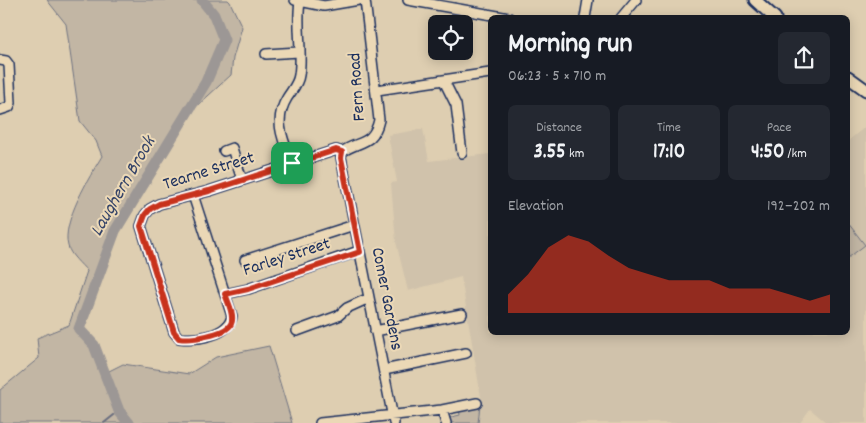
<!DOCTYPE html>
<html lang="en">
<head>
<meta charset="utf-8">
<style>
  body { margin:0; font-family:Dekko,sans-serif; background:#242831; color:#f1f3f6; height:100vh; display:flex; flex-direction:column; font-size:19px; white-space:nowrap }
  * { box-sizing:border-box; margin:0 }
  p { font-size:16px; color:#9ea1a6 }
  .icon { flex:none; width:28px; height:28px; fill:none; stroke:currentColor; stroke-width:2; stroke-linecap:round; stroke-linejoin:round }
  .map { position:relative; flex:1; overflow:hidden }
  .sheet { position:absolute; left:488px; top:15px; width:362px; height:320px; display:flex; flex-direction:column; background:#171b24; border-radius:8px; box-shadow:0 2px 12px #0003 }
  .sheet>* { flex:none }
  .controls { position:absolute; left:428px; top:15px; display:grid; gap:10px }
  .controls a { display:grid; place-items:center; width:45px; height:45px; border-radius:8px; background:#171b24; box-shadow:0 2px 12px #0003; font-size:25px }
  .pin { position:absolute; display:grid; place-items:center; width:42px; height:42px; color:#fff; margin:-21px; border-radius:10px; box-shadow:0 2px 8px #0006 }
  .round { display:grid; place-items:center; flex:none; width:52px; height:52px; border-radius:8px; background:#242831 }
  .summary { display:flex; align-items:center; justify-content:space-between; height:85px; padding:0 20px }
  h1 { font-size:28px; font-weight:700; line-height:38px }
  .figures { display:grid; grid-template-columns:repeat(3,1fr); gap:8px; height:85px; padding:5px 20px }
  .figures div { display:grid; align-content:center; border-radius:8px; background:#242831; text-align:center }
  .figures b { font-size:21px; font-weight:700 }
  .figures small { font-size:14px; font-weight:400 }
  .figures p { font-size:14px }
  .chart { height:140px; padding:10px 20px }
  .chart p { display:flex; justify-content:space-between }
  .chart svg { width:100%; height:90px; margin-top:5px; fill:#c8321e; opacity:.7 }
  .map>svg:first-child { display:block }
  .built { fill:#d0c2ab }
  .green { fill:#c2b6a4; stroke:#6e7281 }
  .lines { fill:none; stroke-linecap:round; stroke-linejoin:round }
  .stream { stroke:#686d7f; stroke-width:2 }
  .river { stroke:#9c9795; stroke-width:11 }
  .minor-casing { stroke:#1b2f5e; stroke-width:12 }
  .major-casing { stroke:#1b2f5e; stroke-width:15 }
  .minor { stroke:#ebd8b6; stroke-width:9 }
  .major { stroke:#ebd8b6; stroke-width:11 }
  .route-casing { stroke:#fff; stroke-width:10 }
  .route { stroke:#c8321e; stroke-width:6 }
  .labels { text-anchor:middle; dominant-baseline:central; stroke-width:4; stroke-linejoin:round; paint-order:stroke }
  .street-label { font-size:18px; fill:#1b2f5e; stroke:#ebd8b6 }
  .water-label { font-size:19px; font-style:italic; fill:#354469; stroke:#ebd8b6 }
</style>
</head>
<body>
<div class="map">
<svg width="866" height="423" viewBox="0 0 866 423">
  <rect width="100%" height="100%" fill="#deceb1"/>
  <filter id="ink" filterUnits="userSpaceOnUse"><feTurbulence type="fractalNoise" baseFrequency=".02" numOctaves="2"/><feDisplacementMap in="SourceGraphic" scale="10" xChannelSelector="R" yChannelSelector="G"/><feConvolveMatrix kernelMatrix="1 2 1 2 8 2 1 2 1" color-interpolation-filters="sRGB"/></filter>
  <g filter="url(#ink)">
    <path class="built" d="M866 126V423H827L810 409 800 423H478L481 397 461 277 408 291 396 242 391 183 397 182 388 135 423 129 429 161 490 154V332H848V141Z"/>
    <path class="green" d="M47 0H228L230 2 242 27 233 58 231 75 185 117 129 205 115 231 79 329 94 345 105 373 123 364 189 374 216 357 269 346 292 423H0V390L39 358 37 338 69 325 87 271C81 264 70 255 68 246 61 223 90 176 102 156L96 141 80 121 66 24Z
      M848 223 865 245 848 258Z
      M480 405 478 423H448L447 418 460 415 459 409Z"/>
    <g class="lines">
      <path class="stream" d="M104 423 119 411"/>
      <path class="river" d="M129 423 119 411 94 345 79 329 115 231 206 82 224 40 214 15 202 0"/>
      <g class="minor-casing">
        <path id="minor" d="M295 0 324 6 359 0
          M408 0 509 18
          M585 18 588 0
          M621 18 636 0
          M266 54 299 52
          M0 60 6 61 9 65 11 103 9 107 0 110
          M444 81 456 105 462 153
          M377 90 490 73
          M224 151 232 148 242 180
          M342 152 341 157 394 423
          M342 152C359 140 373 146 379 120L365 0
          M292 163C283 140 273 121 287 98 292 90 298 84 299 75 303 51 296 26 300 2
          M193 195 232 316C229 336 196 340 179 338L174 332 141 226 145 215 150 209 159 204 209 191 336 150 342 152
          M245 260 354 225
          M225 294 248 289 359 251
          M297 331 338 316 347 308 369 298
          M375 331 462 314
          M384 370 466 353
          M442 410 446 423
          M320 423 442 410 477 403"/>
      </g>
      <g class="major-casing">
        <path id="major" d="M755 0 775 18
          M848 77 866 90"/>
      </g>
      <use href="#minor" class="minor"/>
      <use href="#major" class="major"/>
    </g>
  </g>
  <g class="lines" filter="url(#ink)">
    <g class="route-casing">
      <path id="route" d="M336 150 342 152 341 158 360 252 248 289 225 294C228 302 235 316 231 324 225 335 190 340 179 338L174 332 141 226 145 215 150 209 159 204 209 191Z"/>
    </g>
    <use href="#route" class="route"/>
  </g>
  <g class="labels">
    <g class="street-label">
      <text transform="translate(358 87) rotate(-94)">Fern Road</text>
      <text transform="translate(209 172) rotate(-17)">Tearne Street</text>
      <text transform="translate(287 258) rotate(-18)">Farley Street</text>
      <text transform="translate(386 299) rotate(79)">Comer Gardens</text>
    </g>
    <g class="water-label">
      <text transform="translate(124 187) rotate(-60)">Laughern Brook</text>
    </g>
  </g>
</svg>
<div class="controls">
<a><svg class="icon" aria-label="locate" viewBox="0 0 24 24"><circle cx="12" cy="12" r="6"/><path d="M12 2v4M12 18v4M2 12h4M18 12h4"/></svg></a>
</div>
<div class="pin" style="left:292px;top:163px;background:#1e9e55"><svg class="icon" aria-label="arrive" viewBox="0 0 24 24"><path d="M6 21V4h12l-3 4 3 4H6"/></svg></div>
<section class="sheet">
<div class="summary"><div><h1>Morning run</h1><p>06:23 · 5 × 710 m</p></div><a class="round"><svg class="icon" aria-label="share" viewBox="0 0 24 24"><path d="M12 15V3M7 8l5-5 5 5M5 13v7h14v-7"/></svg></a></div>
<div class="figures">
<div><p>Distance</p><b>3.55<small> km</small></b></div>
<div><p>Time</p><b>17:10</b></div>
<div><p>Pace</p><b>4:50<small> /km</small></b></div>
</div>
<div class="chart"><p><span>Elevation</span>192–202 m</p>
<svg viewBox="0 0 160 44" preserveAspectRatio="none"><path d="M0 44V35L10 25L20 12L30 6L40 9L50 16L60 22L70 25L80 28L90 28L100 28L110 32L120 32L130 32L140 35L150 38L160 35V44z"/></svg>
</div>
</section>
</div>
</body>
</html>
